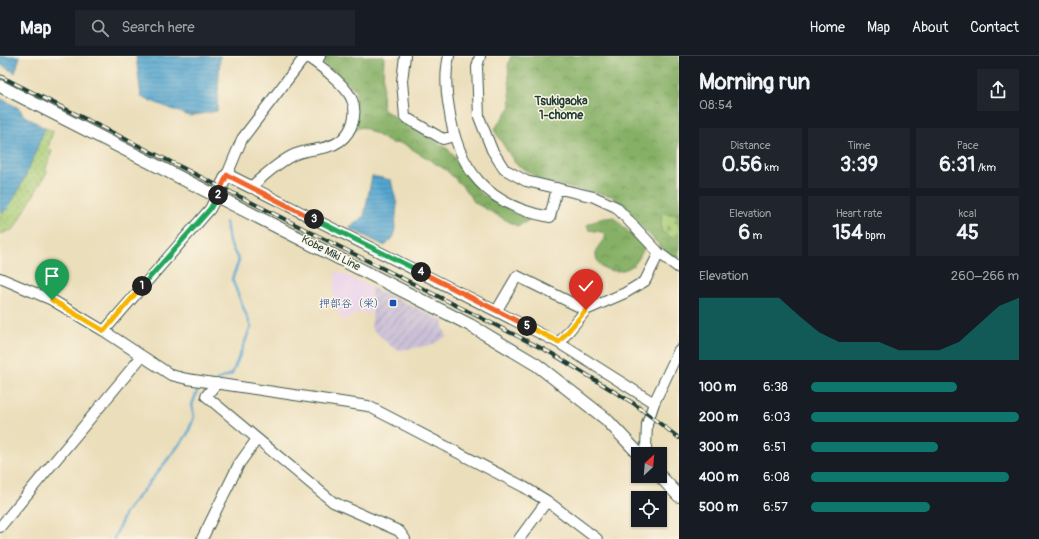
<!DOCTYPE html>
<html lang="en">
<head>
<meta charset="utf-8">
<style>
  body { margin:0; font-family:Pangolin,"Klee One",sans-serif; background:#20242c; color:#f1f3f6; height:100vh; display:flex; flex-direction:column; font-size:15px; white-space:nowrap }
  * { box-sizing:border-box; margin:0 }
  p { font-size:13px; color:#9ea1a6 }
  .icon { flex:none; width:22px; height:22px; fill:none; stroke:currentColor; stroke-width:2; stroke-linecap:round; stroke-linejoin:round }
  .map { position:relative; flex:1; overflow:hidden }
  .panel { display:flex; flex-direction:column; background:#171b24; width:360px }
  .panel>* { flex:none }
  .needle { width:26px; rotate:26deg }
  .fabs { position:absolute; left:631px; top:391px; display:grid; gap:8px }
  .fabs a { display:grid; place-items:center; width:36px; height:36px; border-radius:0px; background:#171b24; box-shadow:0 1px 3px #0004; font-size:20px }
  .pin { position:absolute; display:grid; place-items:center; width:34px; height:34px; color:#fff; margin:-41px -17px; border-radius:50% 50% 50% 0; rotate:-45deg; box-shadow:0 0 4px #0007 }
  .pin .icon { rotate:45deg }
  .km { position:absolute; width:20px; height:20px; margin:-10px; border-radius:50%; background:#222; color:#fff; font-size:11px; line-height:20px; text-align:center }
  .round { display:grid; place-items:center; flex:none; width:42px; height:42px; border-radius:0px; background:#20242c }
  .summary { display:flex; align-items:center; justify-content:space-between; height:68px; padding:0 20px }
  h1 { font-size:22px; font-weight:700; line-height:30px }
  .metrics { display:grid; grid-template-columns:repeat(3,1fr); gap:6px; height:68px; padding:4px 20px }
  .metrics div { display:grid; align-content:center; border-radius:0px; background:#20242c; text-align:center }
  .metrics b { font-size:20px; font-weight:700 }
  .metrics small { font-size:11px; font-weight:400 }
  .metrics p { font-size:11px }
  .chart { height:112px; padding:8px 20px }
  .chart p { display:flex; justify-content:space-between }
  .chart svg { width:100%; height:72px; margin-top:4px; fill:#0f766e; opacity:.7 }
  ul { padding:0 20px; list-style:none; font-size:13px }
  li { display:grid; grid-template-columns:64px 48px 1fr; align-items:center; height:30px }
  li i { height:10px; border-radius:5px; background:#0f766e }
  header { display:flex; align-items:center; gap:24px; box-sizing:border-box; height:56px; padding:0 20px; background:#171b24; border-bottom:1px solid #363941 }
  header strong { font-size:19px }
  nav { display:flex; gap:22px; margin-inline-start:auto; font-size:14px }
  .search { width:280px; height:36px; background:#20242c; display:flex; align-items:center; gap:10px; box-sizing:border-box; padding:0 14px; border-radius:0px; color:#9ea1a6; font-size:15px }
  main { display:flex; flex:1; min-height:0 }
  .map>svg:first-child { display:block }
  .built { fill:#ead1ec }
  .industrial { fill:url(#industrial-furrows) }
  .grass { fill:url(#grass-dots); stroke:#648454 }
  .forest { fill:url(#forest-crowns); stroke:#52764d }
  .cemetery { fill:url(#cemetery-stones); stroke:#648454 }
  .water { fill:url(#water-rules); stroke:#3a7282 }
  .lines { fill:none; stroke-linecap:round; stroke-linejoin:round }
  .stream { stroke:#55a6d0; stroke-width:2.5 }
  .minor-casing { stroke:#3e5548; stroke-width:12 }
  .major-casing { stroke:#3e5548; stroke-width:14 }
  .minor { stroke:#fff; stroke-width:10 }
  .major { stroke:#fff; stroke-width:12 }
  .rail-casing { stroke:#1f3d34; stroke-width:4 }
  .rail { stroke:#fcf5e5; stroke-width:2.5; stroke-dasharray:8; stroke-linecap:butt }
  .split-1-casing { stroke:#fff; stroke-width:8 }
  .split-2-casing { stroke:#fff; stroke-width:8 }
  .split-3-casing { stroke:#fff; stroke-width:8 }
  .split-4-casing { stroke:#fff; stroke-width:8 }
  .split-5-casing { stroke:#fff; stroke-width:8 }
  .split-6-casing { stroke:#fff; stroke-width:8 }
  .split-1 { stroke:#f5b400; stroke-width:5 }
  .split-2 { stroke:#22a559; stroke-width:5 }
  .split-3 { stroke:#f0652b; stroke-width:5 }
  .split-4 { stroke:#22a559; stroke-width:5 }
  .split-5 { stroke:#f0652b; stroke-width:5 }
  .split-6 { stroke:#f5b400; stroke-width:5 }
  .transit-dot { fill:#1a4fb4; stroke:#fcf5e5; stroke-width:1.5 }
  .labels { text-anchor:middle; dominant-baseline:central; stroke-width:3; stroke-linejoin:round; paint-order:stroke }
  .street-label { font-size:11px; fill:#1f3d34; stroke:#fcf5e5 }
  .transit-label { font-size:11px; fill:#164399; stroke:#fcf5e5; text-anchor:end }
  .neighbourhood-label { font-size:12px; font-weight:bold; fill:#1f3d34; stroke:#fcf5e5 }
</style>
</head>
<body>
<header>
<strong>Map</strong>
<div class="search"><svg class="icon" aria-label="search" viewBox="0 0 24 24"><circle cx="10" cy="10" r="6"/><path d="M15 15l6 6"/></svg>Search here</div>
<nav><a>Home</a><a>Map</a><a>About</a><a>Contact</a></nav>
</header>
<main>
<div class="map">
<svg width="679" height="483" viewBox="0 0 679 483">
  <defs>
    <pattern id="industrial-furrows" width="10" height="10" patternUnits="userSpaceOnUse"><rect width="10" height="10" fill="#cabfd6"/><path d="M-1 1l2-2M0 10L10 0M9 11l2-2" fill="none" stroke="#a39cae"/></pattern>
    <pattern id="grass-dots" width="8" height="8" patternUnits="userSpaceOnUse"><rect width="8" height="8" fill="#a8cc75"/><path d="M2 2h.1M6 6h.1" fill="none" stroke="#88a761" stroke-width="1.8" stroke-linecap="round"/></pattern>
    <pattern id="forest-crowns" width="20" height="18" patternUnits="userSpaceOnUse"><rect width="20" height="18" fill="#86b066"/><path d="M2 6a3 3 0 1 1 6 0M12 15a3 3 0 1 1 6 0" fill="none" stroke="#6d9055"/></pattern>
    <pattern id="cemetery-stones" width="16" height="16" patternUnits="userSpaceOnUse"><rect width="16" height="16" fill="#a8cc75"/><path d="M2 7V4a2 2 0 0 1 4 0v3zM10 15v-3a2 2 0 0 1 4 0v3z" fill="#88a761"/></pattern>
    <pattern id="water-rules" width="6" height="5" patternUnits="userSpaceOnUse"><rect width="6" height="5" fill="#55a6d0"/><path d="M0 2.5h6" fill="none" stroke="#4688aa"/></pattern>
  </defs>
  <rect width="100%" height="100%" fill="#fcf5e5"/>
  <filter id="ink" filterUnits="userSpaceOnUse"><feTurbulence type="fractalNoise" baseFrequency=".025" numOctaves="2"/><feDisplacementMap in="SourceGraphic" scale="8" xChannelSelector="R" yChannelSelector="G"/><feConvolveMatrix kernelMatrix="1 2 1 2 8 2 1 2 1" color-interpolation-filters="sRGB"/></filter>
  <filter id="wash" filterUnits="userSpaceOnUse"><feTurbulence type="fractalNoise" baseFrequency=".012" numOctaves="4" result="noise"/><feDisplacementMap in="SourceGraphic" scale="16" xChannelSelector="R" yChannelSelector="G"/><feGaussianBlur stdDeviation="0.9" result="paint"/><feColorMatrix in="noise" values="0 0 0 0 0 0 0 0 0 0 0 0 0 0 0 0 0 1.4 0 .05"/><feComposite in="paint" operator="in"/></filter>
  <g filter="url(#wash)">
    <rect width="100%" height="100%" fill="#ebdebb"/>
    <path class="built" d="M336 215 371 231 373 257H366L361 255 343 264 332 247Z"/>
    <path class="industrial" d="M371 231 444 265 443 271 447 280 432 289 400 294 392 291 371 272 373 255Z"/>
    <path class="grass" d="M45 72 53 75 48 92 52 95 46 112 47 116 14 173 0 178V155L4 156C22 136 34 97 45 72Z"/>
    <path class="forest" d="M322 0H384L382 53 448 93 481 138 530 164 517 170 475 147 463 131 446 114 404 88 391 87 363 71 350 74 356 34 319 4Z
      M511 0H679V203L666 196 612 140 543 126 515 107 494 74 511 50 508 9Z
      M614 161 644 192C641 198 638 206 632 210 617 220 594 215 596 194L606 180 602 176 589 174 587 169 599 163Z"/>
    <path class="cemetery" d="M662 156 679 160V186L661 175Z"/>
    <path class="water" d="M0 0H20L15 17 0 8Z
      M136 0H220L217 55 189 60 141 41Z
      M0 42 20 53 23 59 45 72C35 96 21 137 4 156L0 155Z
      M372 120 391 124 397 149 394 181 385 190 349 172 364 160Z"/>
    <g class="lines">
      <path class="stream" d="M217 324 232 318 251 271 232 223 239 205 229 186 226 166
        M114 483 125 457 187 379 194 361 192 349 198 333 206 330"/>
    </g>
  </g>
  <g filter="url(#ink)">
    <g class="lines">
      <g class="minor-casing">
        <path id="minor" d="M320 0 316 7C326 14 348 32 352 44 358 58 352 76 340 85 326 95 310 92 296 98 284 102 261 122 251 131L559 287 654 347
          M405 0 402 25 405 61 443 83 454 80
          M449 0C445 16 446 35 449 52 457 113 487 150 550 161L557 132
          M480 0 477 11 479 61 492 94 504 113 526 125 594 141 616 151 659 197 679 212
          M227 119 242 83 304 2H309L316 7
          M0 222 52 244 104 275 171 319 187 323 368 350 524 431 547 445 597 483
          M497 254 517 220 586 254
          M104 275 210 153 218 137
          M559 287 586 254 625 237 645 225 659 197
          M217 327 206 340 333 446 399 475 405 483
          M641 398 646 392 647 368 654 347 679 294
          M0 471 142 300
          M202 483 239 408 257 383
          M519 483 547 445"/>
      </g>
      <g class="major-casing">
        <path id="major" d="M0 30 470 269 537 309 606 363 639 398
          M218 137 227 119 251 131
          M660 420 679 440"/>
      </g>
      <use href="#minor" class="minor"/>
      <use href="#major" class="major"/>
      <g class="rail-casing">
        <path id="rail" d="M0 20 551 297 633 347 679 382"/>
      </g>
      <use href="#rail" class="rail"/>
    </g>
  </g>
  <g class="lines" filter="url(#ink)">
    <g class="split-1-casing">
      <path id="split-1" d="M52 244 104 275 142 230"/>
    </g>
    <g class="split-2-casing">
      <path id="split-2" d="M142 230 210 153 218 139"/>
    </g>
    <g class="split-3-casing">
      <path id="split-3" d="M218 139 227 119 314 163"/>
    </g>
    <g class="split-4-casing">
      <path id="split-4" d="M314 163 421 216"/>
    </g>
    <g class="split-5-casing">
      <path id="split-5" d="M421 216 527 270"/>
    </g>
    <g class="split-6-casing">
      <path id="split-6" d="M527 270 559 286 586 254"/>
    </g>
    <use href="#split-1" class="split-1"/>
    <use href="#split-2" class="split-2"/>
    <use href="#split-3" class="split-3"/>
    <use href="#split-4" class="split-4"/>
    <use href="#split-5" class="split-5"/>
    <use href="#split-6" class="split-6"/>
  </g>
  <rect class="transit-dot" x="389" y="243" width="8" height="8" rx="2"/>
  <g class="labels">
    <g class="street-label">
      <text transform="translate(331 197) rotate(27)">Kobe Miki Line</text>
    </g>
    <g class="transit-label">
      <text x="385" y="247">押部谷（栄）</text>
    </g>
    <g class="neighbourhood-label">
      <text x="561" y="45">Tsukigaoka<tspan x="561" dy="14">1-chome</tspan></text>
    </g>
  </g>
</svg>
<div class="fabs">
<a><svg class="needle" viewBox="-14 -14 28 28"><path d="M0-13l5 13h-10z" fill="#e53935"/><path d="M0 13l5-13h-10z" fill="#9ea1a6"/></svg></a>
<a><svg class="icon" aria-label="locate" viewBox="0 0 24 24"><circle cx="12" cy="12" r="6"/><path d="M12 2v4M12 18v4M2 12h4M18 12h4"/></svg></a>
</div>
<div class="pin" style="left:52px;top:244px;background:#1e9e55"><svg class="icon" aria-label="arrive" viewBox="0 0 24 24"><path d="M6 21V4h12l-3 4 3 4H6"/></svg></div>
<div class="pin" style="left:586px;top:254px;background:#d93025"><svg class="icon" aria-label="check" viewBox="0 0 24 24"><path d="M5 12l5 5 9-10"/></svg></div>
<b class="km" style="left:142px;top:230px">1</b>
<b class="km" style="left:218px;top:139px">2</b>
<b class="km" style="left:314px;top:163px">3</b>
<b class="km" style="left:421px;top:216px">4</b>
<b class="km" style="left:527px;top:270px">5</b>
</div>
<section class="panel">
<div class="summary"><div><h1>Morning run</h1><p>08:54</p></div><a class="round"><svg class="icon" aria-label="share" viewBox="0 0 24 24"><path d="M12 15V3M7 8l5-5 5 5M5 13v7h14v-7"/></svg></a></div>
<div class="metrics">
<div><p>Distance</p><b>0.56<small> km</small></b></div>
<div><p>Time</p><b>3:39</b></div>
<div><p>Pace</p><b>6:31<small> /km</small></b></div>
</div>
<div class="metrics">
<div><p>Elevation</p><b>6<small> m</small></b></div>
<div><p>Heart rate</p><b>154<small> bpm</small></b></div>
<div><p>kcal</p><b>45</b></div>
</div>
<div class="chart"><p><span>Elevation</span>260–266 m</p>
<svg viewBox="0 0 160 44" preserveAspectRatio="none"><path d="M0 44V6L10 6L20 6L30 6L40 6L50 17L60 27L70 33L80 33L90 33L100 38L110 38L120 38L130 33L140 22L150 11L160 6V44z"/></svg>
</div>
<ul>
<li><b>100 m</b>6:38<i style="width:70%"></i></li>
<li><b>200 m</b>6:03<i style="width:100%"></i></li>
<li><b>300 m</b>6:51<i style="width:61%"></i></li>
<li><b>400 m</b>6:08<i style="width:95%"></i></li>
<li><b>500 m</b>6:57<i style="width:57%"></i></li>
</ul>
</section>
</main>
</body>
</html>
